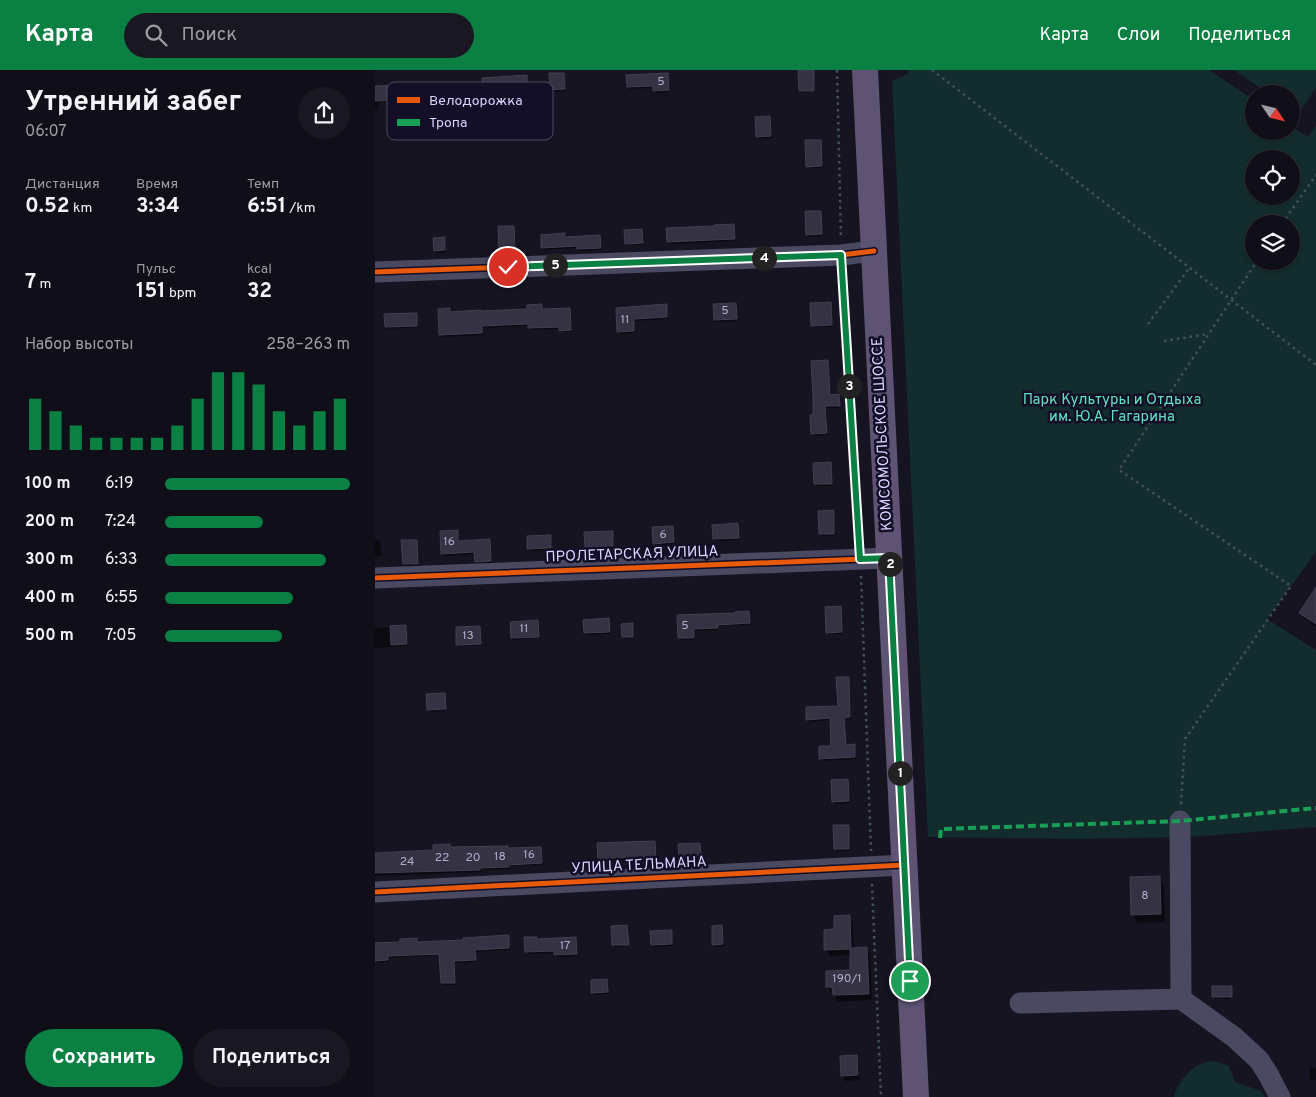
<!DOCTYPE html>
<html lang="ru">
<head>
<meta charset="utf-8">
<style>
  body { margin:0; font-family:Overpass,sans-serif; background:#191822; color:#f1f3f6; height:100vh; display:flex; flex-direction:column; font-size:19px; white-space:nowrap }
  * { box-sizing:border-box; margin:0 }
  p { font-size:16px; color:#9c9ca2 }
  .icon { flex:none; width:28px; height:28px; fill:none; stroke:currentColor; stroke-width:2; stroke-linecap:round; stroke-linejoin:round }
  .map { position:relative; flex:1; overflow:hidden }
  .details { display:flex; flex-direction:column; background:#100f19; width:375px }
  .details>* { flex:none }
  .needle { width:32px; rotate:125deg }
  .buttons { position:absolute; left:870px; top:15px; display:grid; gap:10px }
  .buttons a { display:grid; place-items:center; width:55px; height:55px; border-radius:50%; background:#100f19; box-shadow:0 1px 4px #0004,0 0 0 1px #302f38; font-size:25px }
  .pin { position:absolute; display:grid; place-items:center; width:42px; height:42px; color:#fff; margin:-21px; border:2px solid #fff; border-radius:50%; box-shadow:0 1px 5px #0007 }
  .km { position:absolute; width:25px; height:25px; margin:-12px; border-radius:50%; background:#222; color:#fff; font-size:14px; line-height:25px; text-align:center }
  .round { display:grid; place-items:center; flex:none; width:52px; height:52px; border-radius:26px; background:#191822 }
  .headline { display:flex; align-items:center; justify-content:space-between; height:85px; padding:0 25px }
  h1 { font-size:28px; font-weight:700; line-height:38px }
  .metrics { display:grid; grid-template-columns:repeat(3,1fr); gap:8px; height:85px; padding:5px 25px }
  .metrics div { display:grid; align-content:center }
  .metrics b { font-size:21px; font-weight:700 }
  .metrics small { font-size:14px; font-weight:400 }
  .metrics p { font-size:14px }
  .chart { height:140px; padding:10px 25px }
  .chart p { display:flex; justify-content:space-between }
  .chart svg { width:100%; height:90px; margin-top:5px; stroke:#0b8043; stroke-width:6 }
  .action { display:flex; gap:10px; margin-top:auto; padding:10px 25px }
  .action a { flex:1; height:58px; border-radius:30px; background:#0b8043; color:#fff; font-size:20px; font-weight:700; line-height:58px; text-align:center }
  .action a+a { background:#191822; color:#f1f3f6 }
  ul { padding:0 25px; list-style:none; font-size:16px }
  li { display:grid; grid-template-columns:80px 60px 1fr; align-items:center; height:38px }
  li i { height:12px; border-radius:6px; background:#0b8043 }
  header { display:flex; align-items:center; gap:30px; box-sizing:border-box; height:70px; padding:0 25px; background:#0b8043; color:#fff }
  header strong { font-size:24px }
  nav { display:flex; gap:28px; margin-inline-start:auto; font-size:18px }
  .search { width:350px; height:45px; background:#191822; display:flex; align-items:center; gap:12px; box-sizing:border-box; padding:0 18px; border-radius:28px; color:#9c9ca2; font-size:19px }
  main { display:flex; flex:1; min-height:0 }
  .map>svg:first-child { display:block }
  .green { fill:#132c2d; fill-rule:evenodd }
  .shadow { fill:#0007 }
  .building { fill:#343243; stroke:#433f54 }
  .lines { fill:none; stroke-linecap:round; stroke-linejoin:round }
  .path { stroke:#44505f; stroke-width:2.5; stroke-dasharray:2.5 4; stroke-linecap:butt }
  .minor { stroke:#4a4962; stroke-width:21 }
  .major { stroke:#5e5373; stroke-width:26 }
  .quiet { stroke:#1a9f57; stroke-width:4; stroke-dasharray:8 4; stroke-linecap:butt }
  .cycleway-casing { stroke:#130f26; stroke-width:8 }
  .cycleway { stroke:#e8590c; stroke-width:5 }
  .route-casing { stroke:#fff; stroke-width:10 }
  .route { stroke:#0b8043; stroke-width:6 }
  .labels { text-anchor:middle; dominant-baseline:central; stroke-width:5; stroke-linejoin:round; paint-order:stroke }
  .number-label { font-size:12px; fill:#b0acd0 }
  .park-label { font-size:15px; fill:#5fe0c0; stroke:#130f26 }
  .street-label { font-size:15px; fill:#d9d4ff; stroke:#130f26 }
  .key { fill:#130f26; stroke:#4e4a67; stroke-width:1 }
  .key-label { font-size:14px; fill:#d9d4ff }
</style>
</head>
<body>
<header>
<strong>Карта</strong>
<div class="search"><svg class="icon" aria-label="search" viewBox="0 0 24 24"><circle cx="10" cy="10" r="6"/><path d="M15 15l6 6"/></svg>Поиск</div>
<nav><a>Карта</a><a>Слои</a><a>Поделиться</a></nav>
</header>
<main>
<section class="details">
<div class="headline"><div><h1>Утренний забег</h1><p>06:07</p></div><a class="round"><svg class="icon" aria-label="share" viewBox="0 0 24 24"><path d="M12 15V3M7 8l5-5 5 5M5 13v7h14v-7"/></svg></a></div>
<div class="metrics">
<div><p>Дистанция</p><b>0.52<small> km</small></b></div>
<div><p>Время</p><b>3:34</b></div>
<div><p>Темп</p><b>6:51<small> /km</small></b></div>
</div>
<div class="metrics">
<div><b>7<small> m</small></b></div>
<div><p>Пульс</p><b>151<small> bpm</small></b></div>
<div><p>kcal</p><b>32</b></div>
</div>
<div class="chart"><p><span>Набор высоты</span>258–263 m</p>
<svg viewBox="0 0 160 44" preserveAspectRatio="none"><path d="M5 44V19M15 44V25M25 44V32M35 44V38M45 44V38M55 44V38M65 44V38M75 44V32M85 44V19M95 44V6M105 44V6M115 44V12M125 44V25M135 44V32M145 44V25M155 44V19"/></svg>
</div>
<ul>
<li><b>100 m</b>6:19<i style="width:100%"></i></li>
<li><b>200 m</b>7:24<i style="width:53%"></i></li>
<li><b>300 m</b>6:33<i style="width:87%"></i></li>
<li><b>400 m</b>6:55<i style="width:69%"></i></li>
<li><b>500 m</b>7:05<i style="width:63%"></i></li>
</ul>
<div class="action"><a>Сохранить</a><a>Поделиться</a></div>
</section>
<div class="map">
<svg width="941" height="1027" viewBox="0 0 941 1027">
  <rect width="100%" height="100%" fill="#161421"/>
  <path class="green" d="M533 0H834L879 30V61H916V56L933 67 941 55V482L892 549 941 580V757L813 767 704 769 553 767 517 11 533 4ZM879 89H916V126H879ZM879 154H916V191H879Z
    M859 0H941V18L923 44 916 39V24H894Z
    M840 991 854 996 860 1012 886 1021 890 1027H799C802 1014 815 997 828 993 831 991 837 992 840 991Z"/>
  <path class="shadow" d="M424 0H439L440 22 426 23Z
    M188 4 190 21 178 22 176 20Z
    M292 5 294 22 281 23 279 18 254 19 253 17 252 7Z
    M151 6 154 30H141L140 21 110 22 109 20Z
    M95 15 97 34 50 37 49 30 4 32V38L0 39V17Z
    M395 47 397 68 383 69 382 67Z
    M445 71 448 98H434L432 96Z
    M445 142 447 166 433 167 432 165Z
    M358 155 360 171 295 174 293 172Z
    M139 157 141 180 126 181 124 158Z
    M266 161 268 175H252L251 173Z
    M189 165 190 168 225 166 227 180 204 181 203 178 169 180 168 178Z
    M69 169 71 182 61 183 60 181Z
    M455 233 457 257H438L437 255Z
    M360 234 363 251 341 252 340 250Z
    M291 235 293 249 259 251 260 263 245 264 242 239Z
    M166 236 167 240 194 239 197 262H187L185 259 156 260 154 256 107 258 108 265 67 267 65 265 74 240 76 243 106 242 154 240Z
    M41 244 43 257 13 259 11 257Z
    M452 292 456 326H463L465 338H451L452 365 439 366V346Z
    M439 394 456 396 457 416H442Z
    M458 442 460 466H446L445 464Z
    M363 455 365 470 340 471 338 456Z
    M298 457 299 474 280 475 279 473Z
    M82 461 84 472 114 471 117 493H102L101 484 69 486 67 484Z
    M237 462 239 478 212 479 210 463Z
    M175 466 177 480 155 481 154 479Z
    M5 470 7 486 0 487V471Z
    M41 471 44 496H30L28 472Z
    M941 519V557L928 548 925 543Z
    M465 538 467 564H454L452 562Z
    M374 542 376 555 343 556V560L319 561 320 570H305L304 568 303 546 361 544Z
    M234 550 236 564 212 565 210 563Z
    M162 551 164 568 138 570 137 568Z
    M257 554 259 568 249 569 248 567Z
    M31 557 33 576 0 578V558Z
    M106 575V576H84Z
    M474 608 476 649 469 650 471 676H479L481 689 447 691 445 678 458 677 456 650 434 652 432 649 464 637Z
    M69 624 71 641 55 642 53 625Z
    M472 710 475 733 460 734 458 731Z
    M473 756 475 781H461L460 779Z
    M279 773 282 794 266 795 265 789 226 791 225 789 224 774Z
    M324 774 326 787 306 788 305 786Z
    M74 775 75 777 134 780 166 778 168 795 135 796V799L106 800V802L0 806V784L60 781Z
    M784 808 789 816 790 852 762 853 757 844Z
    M474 847 478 853 479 879H491L495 885 497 930 463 932 459 924H457L453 917 452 903 477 901 476 885 455 886 451 879Z
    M252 856 254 876 240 877 238 875Z
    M346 857 349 876 340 877 339 875Z
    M296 861 298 876 278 877 277 875Z
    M133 866 135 880 101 882V892L79 893 80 915H68L67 913 66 885 14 888V892L3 893 0 890V875L26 873 42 869 43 874 89 871Z
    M162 868 163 870 201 868 203 886 182 887 180 883 153 884 151 869Z
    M232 911 233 924 219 925 218 923Z
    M856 917 857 929H840L839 926Z
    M481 986 484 992 485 1010 470 1011 467 1005Z
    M934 998H941V1010H935Z"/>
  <path class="building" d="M423 0H439V21H424Z
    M174 3H189L190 19 175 20Z
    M293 3 294 20 278 21V16L252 17 251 5Z
    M152 5 153 28H139L138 19 108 21 107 8Z
    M66 13V15L96 14 97 32 48 35V28L0 31V16Z
    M395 46 396 66 381 67 380 47Z
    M430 70H446L447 96 431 97Z
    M430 141H446L447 164 431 165Z
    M359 154 360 169 292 172 291 158 339 156V155Z
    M123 156H139L140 179H124Z
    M267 159 268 173 250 174 249 160Z
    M190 163V167L225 165 226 178 202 179V176L166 178V165Z
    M70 167V180L59 181 58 168Z
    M456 232 457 255 436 256 435 233Z
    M361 233 362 249 339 250 338 234Z
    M167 234V239L195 238 196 260 184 261V257L153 258V254L107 256V263L64 265 63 239 75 238V242L106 240V241L152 239V235Z
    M292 234V247L259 249V261L242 262 241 238Z
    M42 243V256L10 257 9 244Z
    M453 290 455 325 464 324 465 336H450L452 363 436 364 435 345H438V326L436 291Z
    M456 392 457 414H439L438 393Z
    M459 440V464H444L443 441Z
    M363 453 364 468 338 469 337 455Z
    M298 456 299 472 278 474 277 457Z
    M83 460V471L115 469 116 491 100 492 99 482 66 484 65 461Z
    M238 461V476L210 477 209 462Z
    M176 465V478L152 479V466Z
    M26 470H42L43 494H28Z
    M941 517V554L924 543Z
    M466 536 467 562 451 563 450 537Z
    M374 541 375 553 343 555V558L319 559V568H303L302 545 360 543V542Z
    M234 548 235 562 209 563 208 550Z
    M163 550 164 567 136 568 135 552Z
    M258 553V567H247L246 554Z
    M31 555 32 574 16 575 15 556Z
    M105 556 106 574 81 575V557Z
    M461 607H474L475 647 469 648 471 675 480 674V687L444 689V676H456L455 648 431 650V637L463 636Z
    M70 623 71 639 52 640 51 624Z
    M473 709 474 731 457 732 456 710Z
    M458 755H474V779H459Z
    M280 771 281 792 264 793 263 787 223 789 222 773Z
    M325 773 326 785 304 787 303 774Z
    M75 774V777L133 776V778L166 777 167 793 134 795V797L105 798V800L0 803V783L58 780V775Z
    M785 806 786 844 756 845 755 807Z
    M475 845 476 878 492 877 494 924 458 925 457 917H451V901L475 900V879L449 880V860L459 859V846Z
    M252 855 254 875H237L236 856Z
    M347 855 348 874 337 875V856Z
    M297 860V874L276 875 275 861Z
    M134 865V878L100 880 101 890 79 891 80 913H66L64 884 13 886V890L0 891V873L25 872V869L42 868V872L88 870V868Z
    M149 867H162V869L201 867 202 884 179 885V881L150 882Z
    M232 909 233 922 216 923V910Z
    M837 916H857V927H837Z
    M482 985 483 1005 466 1006 465 986Z"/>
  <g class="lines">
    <path class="path" d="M462 0 466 169
      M557 0 941 295
      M907 154 941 105
      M467 202 484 473
      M773 254 815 197
      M789 271 833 264
      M486 506 496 781
      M806 734 810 669 916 516 744 400 882 191
      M497 814 506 1027"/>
    <path class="minor" d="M0 202 466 185 499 181
      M0 508 514 488
      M805 751 806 929
      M0 822 529 795
      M645 933 806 929 859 967 884 990 893 1004 905 1027"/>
    <path class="major" d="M490 0 541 1027"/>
    <path class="quiet" d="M565 768 566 759 805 751 941 738"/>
    <g class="cycleway-casing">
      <path id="cycleway" d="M0 202 466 185 499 181
        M0 508 514 488
        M0 822 529 795"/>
    </g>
    <use href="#cycleway" class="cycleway"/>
  </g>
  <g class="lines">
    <g class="route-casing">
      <path id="route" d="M133 197 466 185 485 489 514 488 535 911"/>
    </g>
    <use href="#route" class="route"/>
  </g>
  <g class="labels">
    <g class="number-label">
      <text x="286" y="12">5</text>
      <text x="350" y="241">5</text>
      <text x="250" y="250">11</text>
      <text x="288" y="465">6</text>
      <text x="74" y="472">16</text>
      <text x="310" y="556">5</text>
      <text x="149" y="559">11</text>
      <text x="93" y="566">13</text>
      <text x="154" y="785">16</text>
      <text x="125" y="787">18</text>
      <text x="67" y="788">22</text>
      <text x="98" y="788">20</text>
      <text x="32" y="792">24</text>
      <text x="770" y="826">8</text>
      <text x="190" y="876">17</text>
      <text x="472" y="909">190/1</text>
    </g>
    <g class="park-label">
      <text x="737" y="330">Парк Культуры и Отдыха<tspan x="737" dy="17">им. Ю.А. Гагарина</tspan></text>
    </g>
    <g class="street-label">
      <text transform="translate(508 364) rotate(-93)">КОМСОМОЛЬСКОЕ ШОССЕ</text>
      <text transform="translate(257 485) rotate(-2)">ПРОЛЕТАРСКАЯ УЛИЦА</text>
      <text transform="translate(264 796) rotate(-3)">УЛИЦА ТЕЛЬМАНА</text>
    </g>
  </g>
  <rect x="12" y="12" width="166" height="58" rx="8" class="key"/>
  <rect x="22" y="27" width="23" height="6" fill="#e8590c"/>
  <rect x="22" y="49" width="23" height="7" fill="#1a9f57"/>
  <g class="key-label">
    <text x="54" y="35">Велодорожка</text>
    <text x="54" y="57">Тропа</text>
  </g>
</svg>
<div class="buttons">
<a><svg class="needle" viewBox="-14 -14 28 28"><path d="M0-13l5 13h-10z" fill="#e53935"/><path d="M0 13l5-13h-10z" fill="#9c9ca2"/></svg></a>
<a><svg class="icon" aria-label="locate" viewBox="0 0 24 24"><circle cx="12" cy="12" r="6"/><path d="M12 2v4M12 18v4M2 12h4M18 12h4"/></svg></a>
<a><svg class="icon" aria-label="layers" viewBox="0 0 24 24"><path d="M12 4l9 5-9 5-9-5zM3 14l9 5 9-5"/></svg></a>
</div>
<div class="pin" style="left:535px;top:911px;background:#1e9e55"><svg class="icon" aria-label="arrive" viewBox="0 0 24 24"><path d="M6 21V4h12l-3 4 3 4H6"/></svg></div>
<div class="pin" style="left:133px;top:197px;background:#d93025"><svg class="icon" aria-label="check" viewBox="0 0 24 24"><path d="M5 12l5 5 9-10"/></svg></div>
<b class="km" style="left:525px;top:703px">1</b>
<b class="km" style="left:515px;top:494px">2</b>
<b class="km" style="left:474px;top:316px">3</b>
<b class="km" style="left:389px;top:188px">4</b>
<b class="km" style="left:180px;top:195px">5</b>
</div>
</main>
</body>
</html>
